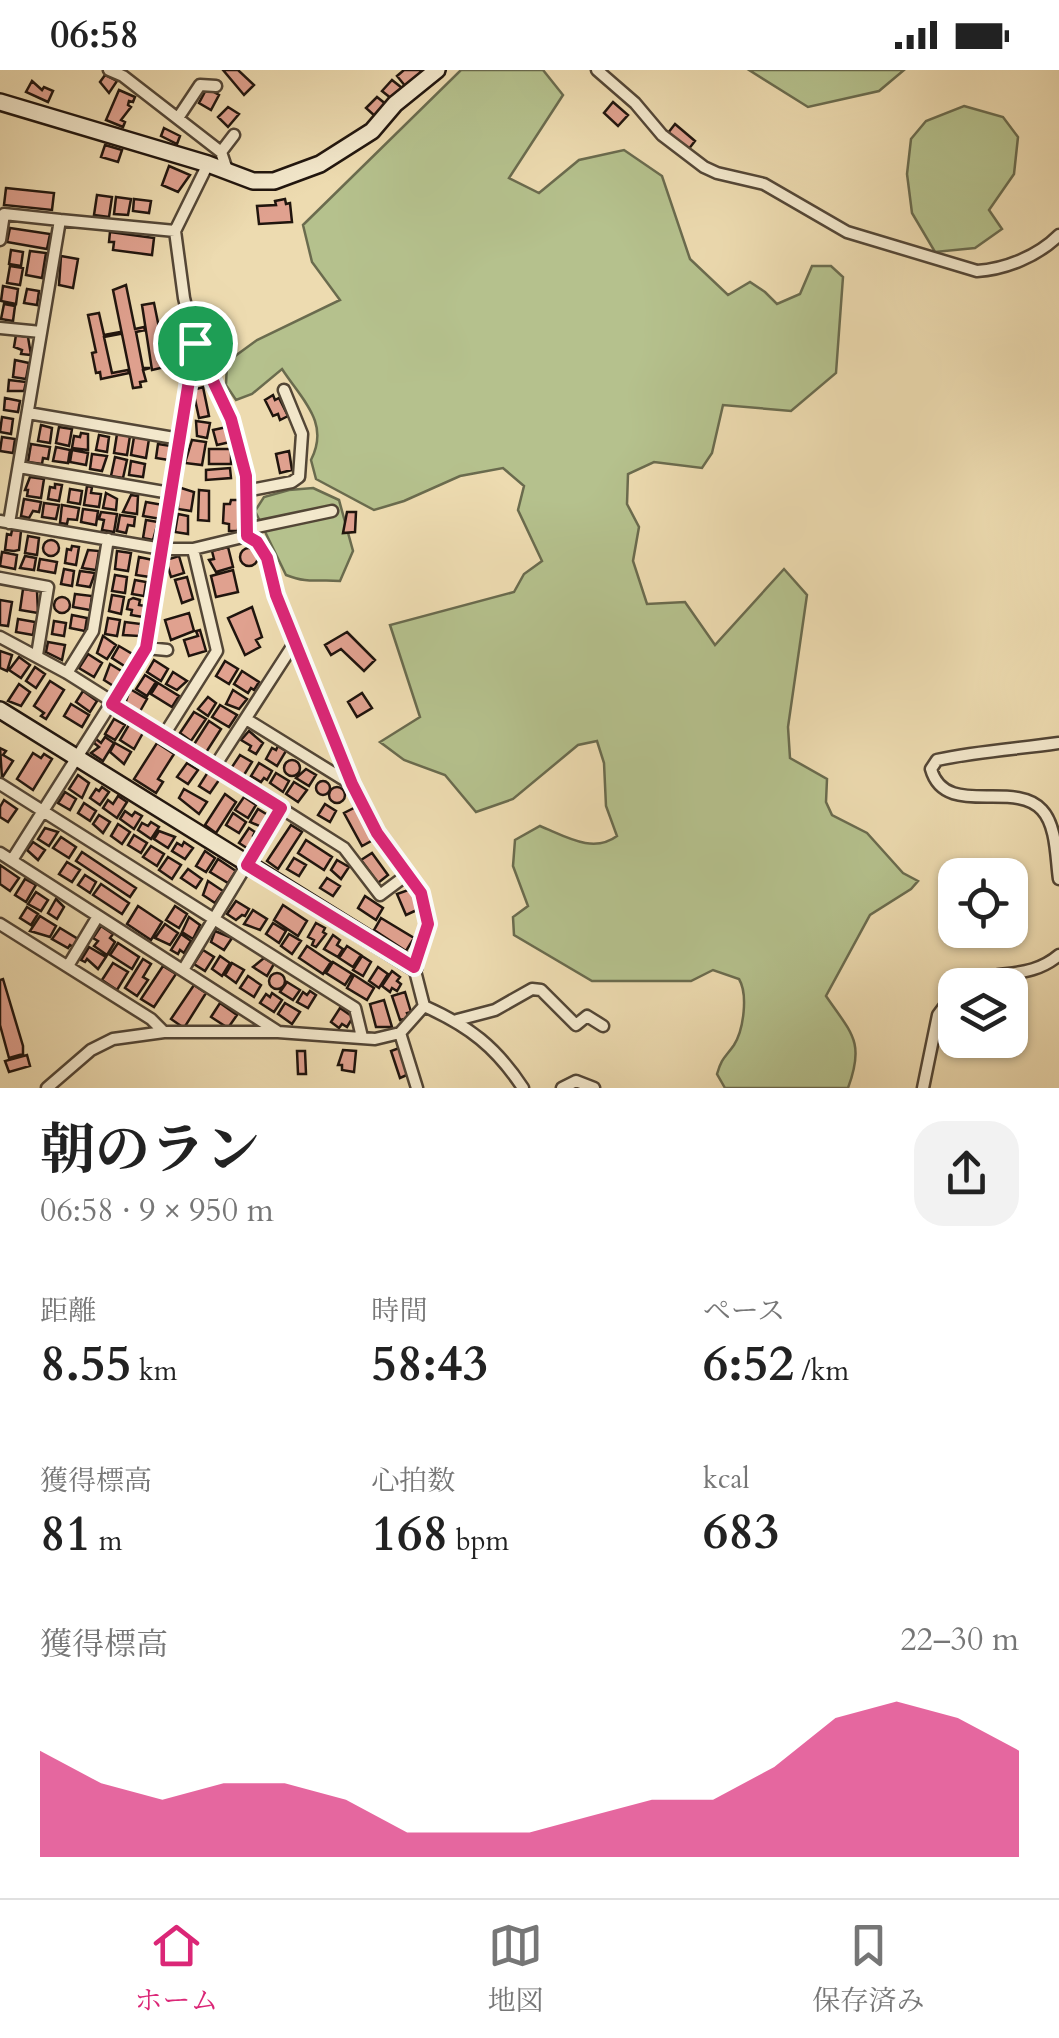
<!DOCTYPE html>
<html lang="ja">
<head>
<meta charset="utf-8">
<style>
  body { margin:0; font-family:Cardo,"Noto Serif JP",serif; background:#f2f2f2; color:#222; height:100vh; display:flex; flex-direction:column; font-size:38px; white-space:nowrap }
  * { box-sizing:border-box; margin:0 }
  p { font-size:32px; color:#767676 }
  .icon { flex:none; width:55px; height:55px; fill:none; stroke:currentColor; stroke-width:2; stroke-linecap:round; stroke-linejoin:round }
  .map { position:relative; height:1018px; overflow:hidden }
  .side { display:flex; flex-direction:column; background:#fff; flex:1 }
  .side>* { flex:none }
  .controls { position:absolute; left:938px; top:788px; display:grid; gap:20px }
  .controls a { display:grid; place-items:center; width:90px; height:90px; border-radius:20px; background:#fff; box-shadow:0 2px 8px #0004; font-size:50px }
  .pin { position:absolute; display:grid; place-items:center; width:85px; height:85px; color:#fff; margin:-42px; border:5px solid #fff; border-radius:50%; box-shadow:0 2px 10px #0007 }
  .round { display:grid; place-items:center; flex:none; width:105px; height:105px; border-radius:30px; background:#f2f2f2 }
  .summary { display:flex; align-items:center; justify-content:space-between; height:170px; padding:0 40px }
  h1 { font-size:55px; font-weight:700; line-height:75px }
  .figures { display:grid; grid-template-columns:repeat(3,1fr); gap:15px; height:170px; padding:10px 40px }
  .figures div { display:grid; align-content:center }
  .figures b { font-size:50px; font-weight:700 }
  .figures small { font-size:28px; font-weight:400 }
  .figures p { font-size:28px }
  .chart { height:280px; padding:20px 40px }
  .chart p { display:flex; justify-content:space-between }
  .chart svg { width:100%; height:180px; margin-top:10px; fill:#db2777; opacity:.7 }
  .status { display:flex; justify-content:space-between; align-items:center; height:70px; padding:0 50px; background:#fff; direction:ltr }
  .status svg { height:28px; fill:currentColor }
  .dock { display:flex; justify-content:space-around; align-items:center; height:140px; border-top:2px solid #e0e0e0; background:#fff; font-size:28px; color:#767676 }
  .dock a { display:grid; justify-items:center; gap:5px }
  .dock .current { color:#db2777 }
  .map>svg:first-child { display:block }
  .green { fill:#b5c18d; stroke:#6a6b4e; stroke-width:2.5 }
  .building { fill:#e0a18f; stroke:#20150e; stroke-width:2.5 }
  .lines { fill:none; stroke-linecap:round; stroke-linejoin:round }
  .street-casing { stroke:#534636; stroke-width:15 }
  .secondary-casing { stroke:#20150e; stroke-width:20 }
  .street { stroke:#f3e8cc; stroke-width:10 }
  .secondary { stroke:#f3e8cc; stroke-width:15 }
  .route-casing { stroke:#fff; stroke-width:20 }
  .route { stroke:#db2777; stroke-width:12 }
</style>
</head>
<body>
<div class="status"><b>06:58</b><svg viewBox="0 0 49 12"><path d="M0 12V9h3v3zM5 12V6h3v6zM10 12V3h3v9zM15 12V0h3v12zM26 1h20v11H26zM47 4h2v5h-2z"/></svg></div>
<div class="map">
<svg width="1059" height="1018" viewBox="0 0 1059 1018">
  <rect width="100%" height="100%" fill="#eddbb0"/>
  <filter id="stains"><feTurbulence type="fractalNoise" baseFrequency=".002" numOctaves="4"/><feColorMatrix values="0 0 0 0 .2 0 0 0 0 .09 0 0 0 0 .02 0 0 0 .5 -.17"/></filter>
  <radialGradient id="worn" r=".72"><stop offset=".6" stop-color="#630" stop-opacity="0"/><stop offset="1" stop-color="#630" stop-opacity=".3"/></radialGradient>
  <path class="green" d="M461 0H543L563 25 509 108 539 123 579 90 624 80 662 106 690 189 728 225 750 212 765 222 777 234 800 224 812 196H831L843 207 836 303 791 341 723 335 712 383 702 398 654 392 628 404 627 434 639 457 633 491 647 534 685 532 715 575 784 499 807 525 788 657 790 688 827 709 826 732 832 745 867 763 903 803 918 811 911 819 870 845 826 926C852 964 865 972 848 1018H725L717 1004C722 987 725 988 734 975 744 959 748 924 739 909L713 900 691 911H592L514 865 513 847 528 836 513 796 515 770 540 756C565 766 593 784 617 766L606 736 604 693 597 671 578 675 513 729 476 742 445 705 404 690 380 672 420 647 390 555 514 522 524 504 542 491 518 440 524 416 503 398 460 406 404 431 374 440 316 409 311 390C330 353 303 331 282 299L252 324 236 330 226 315 227 292 257 270 340 230 312 192 303 155Z
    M749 0H904L879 21 808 37Z
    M964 36 1003 47 1018 67 1014 104 989 140 1002 159 975 178 935 182 912 143 907 104 911 69 926 51Z
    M313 418 339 430 353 481 340 511C316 509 309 514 286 505L255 441 264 427 289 420Z"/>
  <path class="building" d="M223 0H238L254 15 244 25Z
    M404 0H419L422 2 406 17 397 6Z
    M105 5 117 11 109 23 100 12Z
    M392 10 402 18 392 29 382 21Z
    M32 11 42 20 44 17 53 21 48 32 26 22Z
    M207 18 219 25 211 40 199 33Z
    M119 20 135 27 133 32 129 31 128 35 131 37 121 50 125 52 123 57 106 50Z
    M377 27 387 35 376 47 366 38Z
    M613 32 628 45 618 56 604 43Z
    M228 37 239 44 228 57 218 47Z
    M675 54 695 71 688 80 668 63Z
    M164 58 180 66 177 74 161 66Z
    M105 75 122 80 118 92 101 87Z
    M169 96 190 105 178 122 162 115Z
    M6 118 54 123 52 140 4 135Z
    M97 125 112 127 109 147 94 145Z
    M116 127 131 129 128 145 114 144Z
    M134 129 151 131 149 143 133 141Z
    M285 129 286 134 290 133 292 152 259 154 257 136 276 135 275 131Z
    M10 158 50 164 47 179 7 172Z
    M110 162 154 168 152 185 113 180 114 172H109Z
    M11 180 23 182 21 196 9 194Z
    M30 181 46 183 42 208 26 205Z
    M61 186 78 189 73 218 59 215Z
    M10 196 23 198 20 215 7 213Z
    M126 215 135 259 144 257 145 260 136 262 143 298H150L143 300 146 311 140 312 141 317 133 318 113 220Z
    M3 216 18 219 16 234 1 231Z
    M27 219 39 221 37 235 24 233Z
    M154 233 166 292 165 297 152 300 142 235Z
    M4 234 15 236 13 251 1 249Z
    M99 243 104 265 120 262V264L104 267 112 303 128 300 129 303 101 309 100 302 96 303 92 283 96 282 88 245Z
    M206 245 212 265 203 268 197 248Z
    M16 265 28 267 31 285 21 284 22 280 14 277Z
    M15 290 29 293 26 309 13 307Z
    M9 310 26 312 24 321H8Z
    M203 317 209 346 199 348 193 320Z
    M273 325 275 330 279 328 288 346 280 350 278 344 273 346 265 330Z
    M5 328 20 331 18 342 4 340Z
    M2 347 13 349 11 364 0 362Z
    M196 351 210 353 207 368 197 366Z
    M41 355 52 358 50 373 38 371Z
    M59 357 72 359 69 376 56 373Z
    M227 357 230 372 217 375 213 360Z
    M81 363 88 364V380L72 378 74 366 80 367Z
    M117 364 130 366 127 385 114 383Z
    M99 365 109 367 107 382 96 380Z
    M2 367 15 369 13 383 0 381Z
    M134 367 149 369 146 388 131 385Z
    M192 370 206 372 202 395 185 393Z
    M31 374 50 377 48 389 43 388 42 394 28 392Z
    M158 374 171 376 169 390 156 388Z
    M56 377 70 380 68 393 53 391Z
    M209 379H231V394H209Z
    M72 380 88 383 86 395 70 392Z
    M289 381 292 400 280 403 276 384Z
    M92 384 107 386 102 401 90 399Z
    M115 387 127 390 123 408 111 406Z
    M131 391 145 394 143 407 129 405Z
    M230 398 231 408 206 410V400Z
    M30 407 44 409 41 428 27 426 28 420H25Z
    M55 414 62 415 59 431 48 429 50 417 55 418Z
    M87 416 92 417 91 423 101 424 99 437 84 435Z
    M178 417 194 422 191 441 178 439Z
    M70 419 82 421 80 434 68 432Z
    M199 420 209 421V451L198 450Z
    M106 423 117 429 116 440 103 438Z
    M131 425 138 426 137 444 123 442Z
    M24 429 41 432 39 442 33 441 29 448 21 446Z
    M231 430H240L238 461H229V454L223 453 224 434H230Z
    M146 432 163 435 161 449 143 446Z
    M44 433 59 435 56 449 42 447Z
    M62 435 79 438 77 450 68 449 67 454 60 453Z
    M83 439 98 441 96 455 81 452Z
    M101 442 117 444 114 462 102 460 104 450 99 449Z
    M347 442H356L355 462 343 463Z
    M178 444 188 446V464L175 462Z
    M120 445 135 447 134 456 128 455 126 463 117 461Z
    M146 450 158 452 153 470 143 468Z
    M12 460 21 461 19 480 14 481 5 480 7 464 11 465Z
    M28 466 39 468 37 485 25 483Z
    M43 478a8 8 0 1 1 16 0a8 8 0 1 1-16 0Z
    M72 476 79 477 76 495 65 493 67 479 71 480Z
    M228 477 233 497 216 502 209 490 214 489 212 481Z
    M240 487a9 9 0 1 1 18 0a9 9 0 1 1-18 0Z
    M88 480 99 481 96 500 82 498Z
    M117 481 131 483 128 501 115 499Z
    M2 482 17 485 15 499 0 496Z
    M25 486 36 488 34 500 20 498Z
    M179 486 184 503 171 507 166 490Z
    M139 487 153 490 150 507 136 505Z
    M40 489 57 492 55 503 38 500Z
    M64 499 74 501 72 516 61 514Z
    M233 500 238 522 216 527 211 506Z
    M80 501 95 503 90 517 77 515Z
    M115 505 127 507 125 523 112 521Z
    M187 507 193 529 182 533 175 510Z
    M135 510 146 512 144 526 132 524Z
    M23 519 37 521 38 543 20 540Z
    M75 524 92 526 90 540 73 537Z
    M112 525 124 527 121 544 109 541Z
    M54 535a8 8 0 1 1 16 0a8 8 0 1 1-16 0Z
    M133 528 140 530 139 535 145 536 143 547 131 545 132 540 127 539 129 530Z
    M0 530 12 532 8 556 0 555Z
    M252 537 262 567 256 570 260 577 245 585 228 548Z
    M189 543 194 561 171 570 165 550Z
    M72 545 87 548 85 561 70 558Z
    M108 548 120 550 117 566 105 564Z
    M18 549 35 552 33 565 16 562Z
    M54 551 66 553 64 566 52 564Z
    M125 552 141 554 139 566 123 565Z
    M200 560 206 581 189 586 184 570 198 566 196 561Z
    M347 562 375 590 364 601 341 579 331 585 325 575Z
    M103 566 116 575 107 589 97 583Z
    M48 572 65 575 62 590 46 582Z
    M119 576 134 585 126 597 112 588Z
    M0 581 12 585 7 601 0 598Z
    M88 584 102 593 94 607 79 598Z
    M19 587 30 595 21 608 9 600Z
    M154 590 168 599 161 611 147 602Z
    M225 591 238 599 229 614 216 606Z
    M110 594 123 602 115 617 104 610Z
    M35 597 45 604 36 618 26 611Z
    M242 601 259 612 254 620 251 618 248 623 234 614Z
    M173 602 187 611 177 620 166 614Z
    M145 605 156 612 147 626 136 619Z
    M50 611 64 620 46 649 41 646 44 643 34 636Z
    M158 613 179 626 172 637 151 624Z
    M19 614 30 622 21 636 8 631Z
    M130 619 147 629 139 643 125 634Z
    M233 620 247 629 239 639 226 634Z
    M83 621 97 631 90 642 76 632Z
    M362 623 372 638 357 647 348 632Z
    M208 627 216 633 208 646 198 639Z
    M71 634 89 645 82 657 64 646Z
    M220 635 237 645 229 657 212 647Z
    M194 642 206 649 191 671 180 663Z
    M114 649 125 655 115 670 105 664Z
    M209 651 221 659 205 684 193 676Z
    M130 653 144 661 134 679 120 670Z
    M249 661 263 673 256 684 249 680 251 676 241 670Z
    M105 667 114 673 103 691 91 683 99 677 94 673 96 669 101 673Z
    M115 673 131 682 124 694 110 682Z
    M157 673 174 684 158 709 163 712 156 723 134 709Z
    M278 676 286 681 277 696 266 689 272 678 276 680Z
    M0 678 6 681 3 685 13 691 2 708Z
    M33 683 41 688 44 684 52 689 33 720 17 709Z
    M240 685 252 692 244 705 230 700Z
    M284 698a8 8 0 1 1 16 0a8 8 0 1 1-16 0Z
    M187 693 198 700 188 714 177 707Z
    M259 693 272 701 267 710 264 708 261 712 251 706Z
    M306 699 316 705 309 716 296 708Z
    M208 702 219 710 210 723 199 716Z
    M276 703 289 711 283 722 270 713Z
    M78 705 89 713 82 728 69 719Z
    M316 718a7 7 0 1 1 14 0a7 7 0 1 1-14 0Z
    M294 712 307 720 298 732 286 724Z
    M329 725a8 8 0 1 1 16 0a8 8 0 1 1-16 0Z
    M102 717 109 722 100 735 90 728 96 719 99 721Z
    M184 719 207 732 199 744 179 728Z
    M65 722 76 729 70 740 58 733Z
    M225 724 236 732 216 763 205 755Z
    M118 726 127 732 117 748 103 738 108 730 113 734Z
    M244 727 256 735 248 748 235 740Z
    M4 730 17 739 8 752 0 747V737Z
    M84 733 96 741 90 751 78 743Z
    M325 734 336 741 330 752 318 745Z
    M356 737 373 770 362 776 344 743Z
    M258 739 271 747 264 758 250 752Z
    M125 741 132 746 135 742 142 746 134 759 120 749Z
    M233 743 246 752 239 763 226 755Z
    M99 745 110 752 103 763 93 754Z
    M151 752 159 757 151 769 138 760 142 753 148 756Z
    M118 754 130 762 122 774 111 766Z
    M291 755 302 762 278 799 267 791Z
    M45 758 58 762 49 776 38 769Z
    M249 758 255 762 253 766 257 769 250 780 239 773Z
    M159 761 175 767 168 778 154 769Z
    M134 765 147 773 141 783 128 775Z
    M61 767 76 777 69 788 53 778Z
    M306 770 332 787 324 800 298 783Z
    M33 772 45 780 38 790 27 780Z
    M184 772 193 778 185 789 172 781 177 773 182 776Z
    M151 776 164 784 157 796 143 787Z
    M205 781 215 788 206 802 196 796Z
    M82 782 136 818 130 827 76 791Z
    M372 783 388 805 378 813 361 790Z
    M168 787 181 795 172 809 159 800Z
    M294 788 306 795 299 806 287 799Z
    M218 789 236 801 228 813 210 802Z
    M337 790 349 797 341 809 331 800Z
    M67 792 80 800 72 812 59 804Z
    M0 795 19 808 10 821 0 814Z
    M188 799 202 809 196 818 181 808Z
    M85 805 96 812 90 823 78 815Z
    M327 808 340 816 333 826 320 818Z
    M25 809 36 815 26 832 15 825Z
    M208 811 223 821 215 833 203 825Z
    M101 814 129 833 122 844 93 825Z
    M411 819 419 839 406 845 397 824Z
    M36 822 48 830 41 841 28 834Z
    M365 826 383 838 376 850 358 838Z
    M56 829 64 837 57 849 48 843Z
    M236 831 249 839 245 846 242 845 236 850 227 844Z
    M283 835 307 851 298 866 274 850Z
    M138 836 162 852 151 870 127 854Z
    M175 836 187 844 179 858 166 850Z
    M27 837 38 844 31 855 20 848Z
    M253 840 267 849 260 860 244 854Z
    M40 846 56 856 50 867 30 861Z
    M189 847 200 855 193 869 182 862Z
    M381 848 414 868 406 881 374 860Z
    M273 853 286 861 279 873 266 864Z
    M316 853 325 858 323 862 326 864 316 877 312 875 314 870 308 867Z
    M165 854 178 863 170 875 155 868Z
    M101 856 113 864 110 868 115 872 107 885 94 876 98 871 93 868Z
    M60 858 78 869 73 877 70 875 68 878 52 869Z
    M215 861 232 868 224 880 211 872Z
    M181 864 191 871 184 883 180 880 178 884 171 880Z
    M289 864 301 871 292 884 281 876Z
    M333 865 340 870 337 875 343 879 338 887 324 879Z
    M118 873 139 887 132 899 110 885Z
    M307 876 331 892 323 904 299 888Z
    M347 876 361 885 353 897 339 888Z
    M89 877 106 887 98 899 87 889 85 892 81 890Z
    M203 880 214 887 205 901 194 894Z
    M220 886 230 893 222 906 212 899Z
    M362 886 371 892 363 906 353 900Z
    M264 888 274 894 267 906 253 897Z
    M143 889 151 894 143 907 148 910 137 926 125 918Z
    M333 892 352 904 345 915 326 903Z
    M113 893 128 902 117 920 102 910Z
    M232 893 244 900 236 913 225 905Z
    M163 896 176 904 154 937 141 929Z
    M378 897 388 904 379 918 369 911Z
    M392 901 400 907 397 911 401 914 397 921 392 918 390 922 382 916Z
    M269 911a8 8 0 1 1 16 0a8 8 0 1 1-16 0Z
    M354 905 374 918 367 930 347 918Z
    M248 906 261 915 254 927 240 918Z
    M3 909 23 976V984L9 988 0 955V910Z
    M287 912 300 920 293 930 280 922Z
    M194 915 206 923 184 958 171 949Z
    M310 921 316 925 308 938 297 932 303 922 307 925Z
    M405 922 411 942 407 943 409 948 400 950 392 926Z
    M272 923 282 930 274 942 260 933 266 924 270 927Z
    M384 930 392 957H376L370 934Z
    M220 933 237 945 228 958 211 947Z
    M285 933 300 942 292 954 278 944Z
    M340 938 353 947 347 957 342 954 339 958 331 952Z
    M399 978 409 1004 400 1008 391 981Z
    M343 980 356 981 354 1002 342 1000V995H338Z
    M297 981H305L306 1004H298Z
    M27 985 30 996 9 1002 5 991Z"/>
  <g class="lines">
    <g class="street-casing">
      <path id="street" d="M109 0 123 6 221 82 227 100
        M597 0 635 33 662 65 704 97 717 103 764 114 847 162 977 201C1006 199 1038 186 1059 165
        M178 48 200 15 216 16
        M221 82 234 65
        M60 150 175 161
        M0 170 4 144 60 150 9 453
        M0 258 41 262
        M28 343 180 369
        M19 397 170 423
        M246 421 292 412 299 407 302 364 284 320
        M0 451 162 479H193L247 466
        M247 459 332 441
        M0 508 48 517 37 585
        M0 567 67 603 344 778 380 825 408 804
        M146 578 167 580
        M67 603 93 561 108 469
        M246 649 351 714
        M164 665 217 581 193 479
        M1059 673C1018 679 978 681 937 690L931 699C945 749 1014 709 1042 740 1057 756 1056 789 1059 809
        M215 696 295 572
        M0 714 355 938 362 967
        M0 783 277 961
        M12 790 146 578 195 274
        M0 854 151 949 164 962
        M68 896 98 846
        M183 900 281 738
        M963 915C998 898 1028 911 1059 885
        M424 936C469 956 496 977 523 1018
        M457 950 495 940 532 919 541 920 576 955 587 946 603 956
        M400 963 417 1018
        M47 1018 91 980 113 969 164 962H278L375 969 400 963 424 936 414 897 428 854 421 823 377 763 353 714 276 525 267 488 257 473 247 466 245 406 231 349 195 273 184 228 175 161 208 94
        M562 1018 576 1011 594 1018
        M923 1018 938 945 955 922"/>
    </g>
    <g class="secondary-casing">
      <path id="secondary" d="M0 32 208 94 253 111H274L320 94 372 61 395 34 437 0
        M0 640 414 897"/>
    </g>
    <use href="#street" class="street"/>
    <use href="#secondary" class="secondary"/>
  </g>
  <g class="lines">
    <g class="route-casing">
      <path id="route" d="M195 273 231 349 246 406 247 466 257 472 267 488 276 525 352 714 377 763 421 823 428 854 414 897 247 795 281 738 112 634 146 578Z"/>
    </g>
    <use href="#route" class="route"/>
  </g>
  <rect width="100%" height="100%" filter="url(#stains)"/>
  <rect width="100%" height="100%" fill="url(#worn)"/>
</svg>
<div class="controls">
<a><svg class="icon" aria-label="locate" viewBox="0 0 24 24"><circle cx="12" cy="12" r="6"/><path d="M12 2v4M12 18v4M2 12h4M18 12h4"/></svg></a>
<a><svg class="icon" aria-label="layers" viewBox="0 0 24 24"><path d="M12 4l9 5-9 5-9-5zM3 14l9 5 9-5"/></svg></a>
</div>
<div class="pin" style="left:195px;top:273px;background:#1e9e55"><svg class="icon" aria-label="arrive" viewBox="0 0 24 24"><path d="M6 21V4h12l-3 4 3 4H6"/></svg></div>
</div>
<section class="side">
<div class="summary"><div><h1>朝のラン</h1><p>06:58 · 9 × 950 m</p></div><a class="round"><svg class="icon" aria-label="share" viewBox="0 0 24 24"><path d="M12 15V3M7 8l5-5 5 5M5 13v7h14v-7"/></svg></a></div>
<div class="figures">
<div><p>距離</p><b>8.55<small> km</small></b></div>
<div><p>時間</p><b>58:43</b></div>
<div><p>ペース</p><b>6:52<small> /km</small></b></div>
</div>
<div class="figures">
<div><p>獲得標高</p><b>81<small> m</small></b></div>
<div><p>心拍数</p><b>168<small> bpm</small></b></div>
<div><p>kcal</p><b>683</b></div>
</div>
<div class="chart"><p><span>獲得標高</span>22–30 m</p>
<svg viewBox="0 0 160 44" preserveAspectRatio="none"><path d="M0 44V18L10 26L20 30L30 26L40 26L50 30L60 38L70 38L80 38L90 34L100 30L110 30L120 22L130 10L140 6L150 10L160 18V44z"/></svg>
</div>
</section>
<nav class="dock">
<a class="current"><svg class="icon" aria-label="home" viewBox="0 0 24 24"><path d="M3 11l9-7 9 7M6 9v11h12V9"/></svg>ホーム</a>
<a><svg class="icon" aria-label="map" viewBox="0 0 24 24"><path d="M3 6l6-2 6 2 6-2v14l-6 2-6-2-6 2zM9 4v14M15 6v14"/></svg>地図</a>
<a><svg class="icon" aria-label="saved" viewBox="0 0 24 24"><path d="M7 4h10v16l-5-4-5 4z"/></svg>保存済み</a>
</nav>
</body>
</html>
